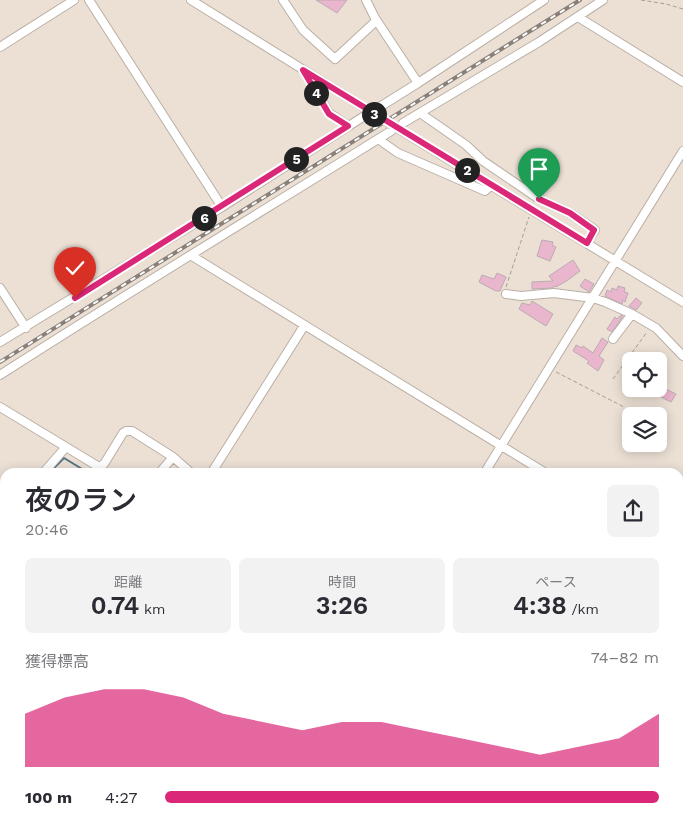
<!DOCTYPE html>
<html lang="ja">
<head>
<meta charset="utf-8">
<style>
  body { margin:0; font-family:"Work Sans","Noto Sans JP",sans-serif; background:#f2f2f3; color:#2b2b33; height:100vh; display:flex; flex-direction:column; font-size:19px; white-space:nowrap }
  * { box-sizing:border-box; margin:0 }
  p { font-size:16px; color:#7c7c81 }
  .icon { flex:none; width:28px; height:28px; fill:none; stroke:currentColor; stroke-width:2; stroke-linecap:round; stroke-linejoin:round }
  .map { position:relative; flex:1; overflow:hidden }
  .drawer { position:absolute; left:0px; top:468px; width:684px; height:358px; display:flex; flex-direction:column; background:#fff; border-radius:15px 15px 0 0; box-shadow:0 2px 12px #0003 }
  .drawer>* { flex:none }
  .controls { position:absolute; left:622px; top:352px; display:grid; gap:10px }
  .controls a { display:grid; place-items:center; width:45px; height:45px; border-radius:8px; background:#fff; box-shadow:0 2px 12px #0003; font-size:25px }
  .pin { position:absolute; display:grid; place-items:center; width:42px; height:42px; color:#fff; margin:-51px -21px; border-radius:50% 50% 50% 0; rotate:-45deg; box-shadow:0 0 5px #0007 }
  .pin .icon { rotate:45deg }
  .km { position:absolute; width:25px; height:25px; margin:-12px; border-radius:50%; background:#222; color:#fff; font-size:14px; line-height:25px; text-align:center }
  .round { display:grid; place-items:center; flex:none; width:52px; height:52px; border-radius:8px; background:#f2f2f3 }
  .overview { display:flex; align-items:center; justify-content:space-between; height:85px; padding:0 25px }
  h1 { font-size:28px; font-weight:600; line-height:38px }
  .metrics { display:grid; grid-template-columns:repeat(3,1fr); gap:8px; height:85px; padding:5px 25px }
  .metrics div { display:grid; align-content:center; border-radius:8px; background:#f2f2f3; text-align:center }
  .metrics b { font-size:25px; font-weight:600 }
  .metrics small { font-size:14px; font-weight:400 }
  .metrics p { font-size:14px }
  .chart { height:140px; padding:10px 25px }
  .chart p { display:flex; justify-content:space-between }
  .chart svg { width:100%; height:90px; margin-top:5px; fill:#db2777; opacity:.7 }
  ul { padding:0 25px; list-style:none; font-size:16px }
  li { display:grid; grid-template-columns:80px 60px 1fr; align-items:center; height:38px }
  li i { height:12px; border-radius:6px; background:#db2777 }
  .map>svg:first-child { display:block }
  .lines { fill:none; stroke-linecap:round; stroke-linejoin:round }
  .stream { stroke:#517384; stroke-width:2 }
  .building { fill:#eab6cd; stroke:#baabb1 }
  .minor-casing { stroke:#baafa5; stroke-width:10 }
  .path { stroke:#a69d94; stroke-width:1; stroke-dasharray:4 2.5; stroke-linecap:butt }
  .minor { stroke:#fff; stroke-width:8 }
  .rail-casing { stroke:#898179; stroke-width:4 }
  .rail { stroke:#fff; stroke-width:2; stroke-dasharray:5.5; stroke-linecap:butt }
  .minor-bridge-casing { stroke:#baafa5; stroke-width:10; stroke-linecap:butt }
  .minor-bridge { stroke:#fff; stroke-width:8 }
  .route-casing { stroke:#fff; stroke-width:10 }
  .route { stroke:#db2777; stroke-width:6 }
</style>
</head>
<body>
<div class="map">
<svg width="683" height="825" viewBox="0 0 683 825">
  <rect width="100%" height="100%" fill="#ece0d5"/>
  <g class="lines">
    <path class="stream" d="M50 472 64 458 87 472
      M0 518 3 522 5 521"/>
  </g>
  <path class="building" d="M316 0H347L337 13Z
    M542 240 553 242 552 245 556 247 550 261 537 256Z
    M573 260 580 271 568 280 556 287 555 286 552 288 532 289V282L553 281 549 276Z
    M497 273 506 277 500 291H496L479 282 482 275 494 279Z
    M585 279 594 284 589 292 580 286Z
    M618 286 625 288 624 292 628 293 625 302 623 300 622 304 605 296 607 290 611 292 612 288 617 290Z
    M636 298 642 303 636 310 629 306Z
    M532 301 553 314 546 326 519 309 522 303 530 305Z
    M621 315 623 316 612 332 607 329 615 317 617 319Z
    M602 338 608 342 599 356 604 360 598 371 587 363 589 361 573 351 576 345 582 348 583 346 593 353Z
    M659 386 676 394 671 402 653 393 656 389H659Z"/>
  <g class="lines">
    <g class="minor-casing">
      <path id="minor" d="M89 0 222 207
        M191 0 373 113
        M283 0 303 30 335 59 376 21
        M366 0 375 18 418 83
        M578 17 683 82
        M0 47 74 0
        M304 71 329 113 348 126
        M378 108 418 83 544 0
        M420 113 466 145 483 161 539 199 570 213 595 230 587 243
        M403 123 539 42 603 0
        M392 125 683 302
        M378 139 398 153 485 191 491 185
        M192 256 544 472
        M0 288 26 328
        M506 294 521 296 554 293 593 298 605 302 632 314 656 328 683 356
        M613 339 632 314
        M0 342 222 207 366 115
        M0 375C129 292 261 212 391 131
        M0 407 99 467 104 464 123 433 126 431H132L173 457 190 472
        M44 472 66 447
        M160 472 173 457
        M212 472 304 326
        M485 472 683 151
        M4 516 5 515
        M679 569 683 562
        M0 575 5 582
        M0 598 5 595
        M679 627 683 630
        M0 692 5 696
        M0 750 1 752
        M115 820 117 825
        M207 820 216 825
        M444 820V825
        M517 820 522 825
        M648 820 656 825
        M66 825 70 820
        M195 825 199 820
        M266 825 269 820
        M404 825 407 820
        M548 825 549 820"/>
    </g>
    <path class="path" d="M641 0 666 4 683 9
      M506 287 529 217
      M556 372 624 407
      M613 379 647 332"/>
    <use href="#minor" class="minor"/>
    <g class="rail-casing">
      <path id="rail" d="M0 362 580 0"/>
    </g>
    <use href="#rail" class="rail"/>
    <g class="minor-bridge-casing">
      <path id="minor-bridge" d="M373 113 392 125"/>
    </g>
    <use href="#minor-bridge" class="minor-bridge"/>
  </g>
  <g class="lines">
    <g class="route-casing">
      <path id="route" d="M75 298 348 126 329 114 303 70 587 243 594 230 570 213 539 199"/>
    </g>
    <use href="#route" class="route"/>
  </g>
</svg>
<div class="controls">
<a><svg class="icon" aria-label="locate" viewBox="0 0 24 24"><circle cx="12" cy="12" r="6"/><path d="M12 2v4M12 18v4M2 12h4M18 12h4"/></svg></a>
<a><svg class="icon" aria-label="layers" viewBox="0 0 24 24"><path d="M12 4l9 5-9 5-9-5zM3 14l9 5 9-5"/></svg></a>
</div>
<div class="pin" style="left:539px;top:199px;background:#1e9e55"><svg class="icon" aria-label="arrive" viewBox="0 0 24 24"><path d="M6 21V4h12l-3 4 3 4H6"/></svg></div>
<div class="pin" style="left:75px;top:298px;background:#d93025"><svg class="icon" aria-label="check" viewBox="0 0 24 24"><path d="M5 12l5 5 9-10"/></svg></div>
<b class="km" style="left:467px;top:170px">2</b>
<b class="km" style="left:374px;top:114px">3</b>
<b class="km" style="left:316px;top:93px">4</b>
<b class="km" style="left:296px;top:159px">5</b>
<b class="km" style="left:204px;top:218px">6</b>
<section class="drawer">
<div class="overview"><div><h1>夜のラン</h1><p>20:46</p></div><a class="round"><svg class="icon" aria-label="share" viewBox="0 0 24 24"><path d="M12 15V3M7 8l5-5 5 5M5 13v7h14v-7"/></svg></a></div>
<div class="metrics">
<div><p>距離</p><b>0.74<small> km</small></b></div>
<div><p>時間</p><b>3:26</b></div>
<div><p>ペース</p><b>4:38<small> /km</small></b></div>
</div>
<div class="chart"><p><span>獲得標高</span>74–82 m</p>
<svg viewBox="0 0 160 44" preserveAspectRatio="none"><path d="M0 44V18L10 10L20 6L30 6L40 10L50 18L60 22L70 26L80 22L90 22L100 26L110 30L120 34L130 38L140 34L150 30L160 18V44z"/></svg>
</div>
<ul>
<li><b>100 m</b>4:27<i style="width:100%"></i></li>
</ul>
</section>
</div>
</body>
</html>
